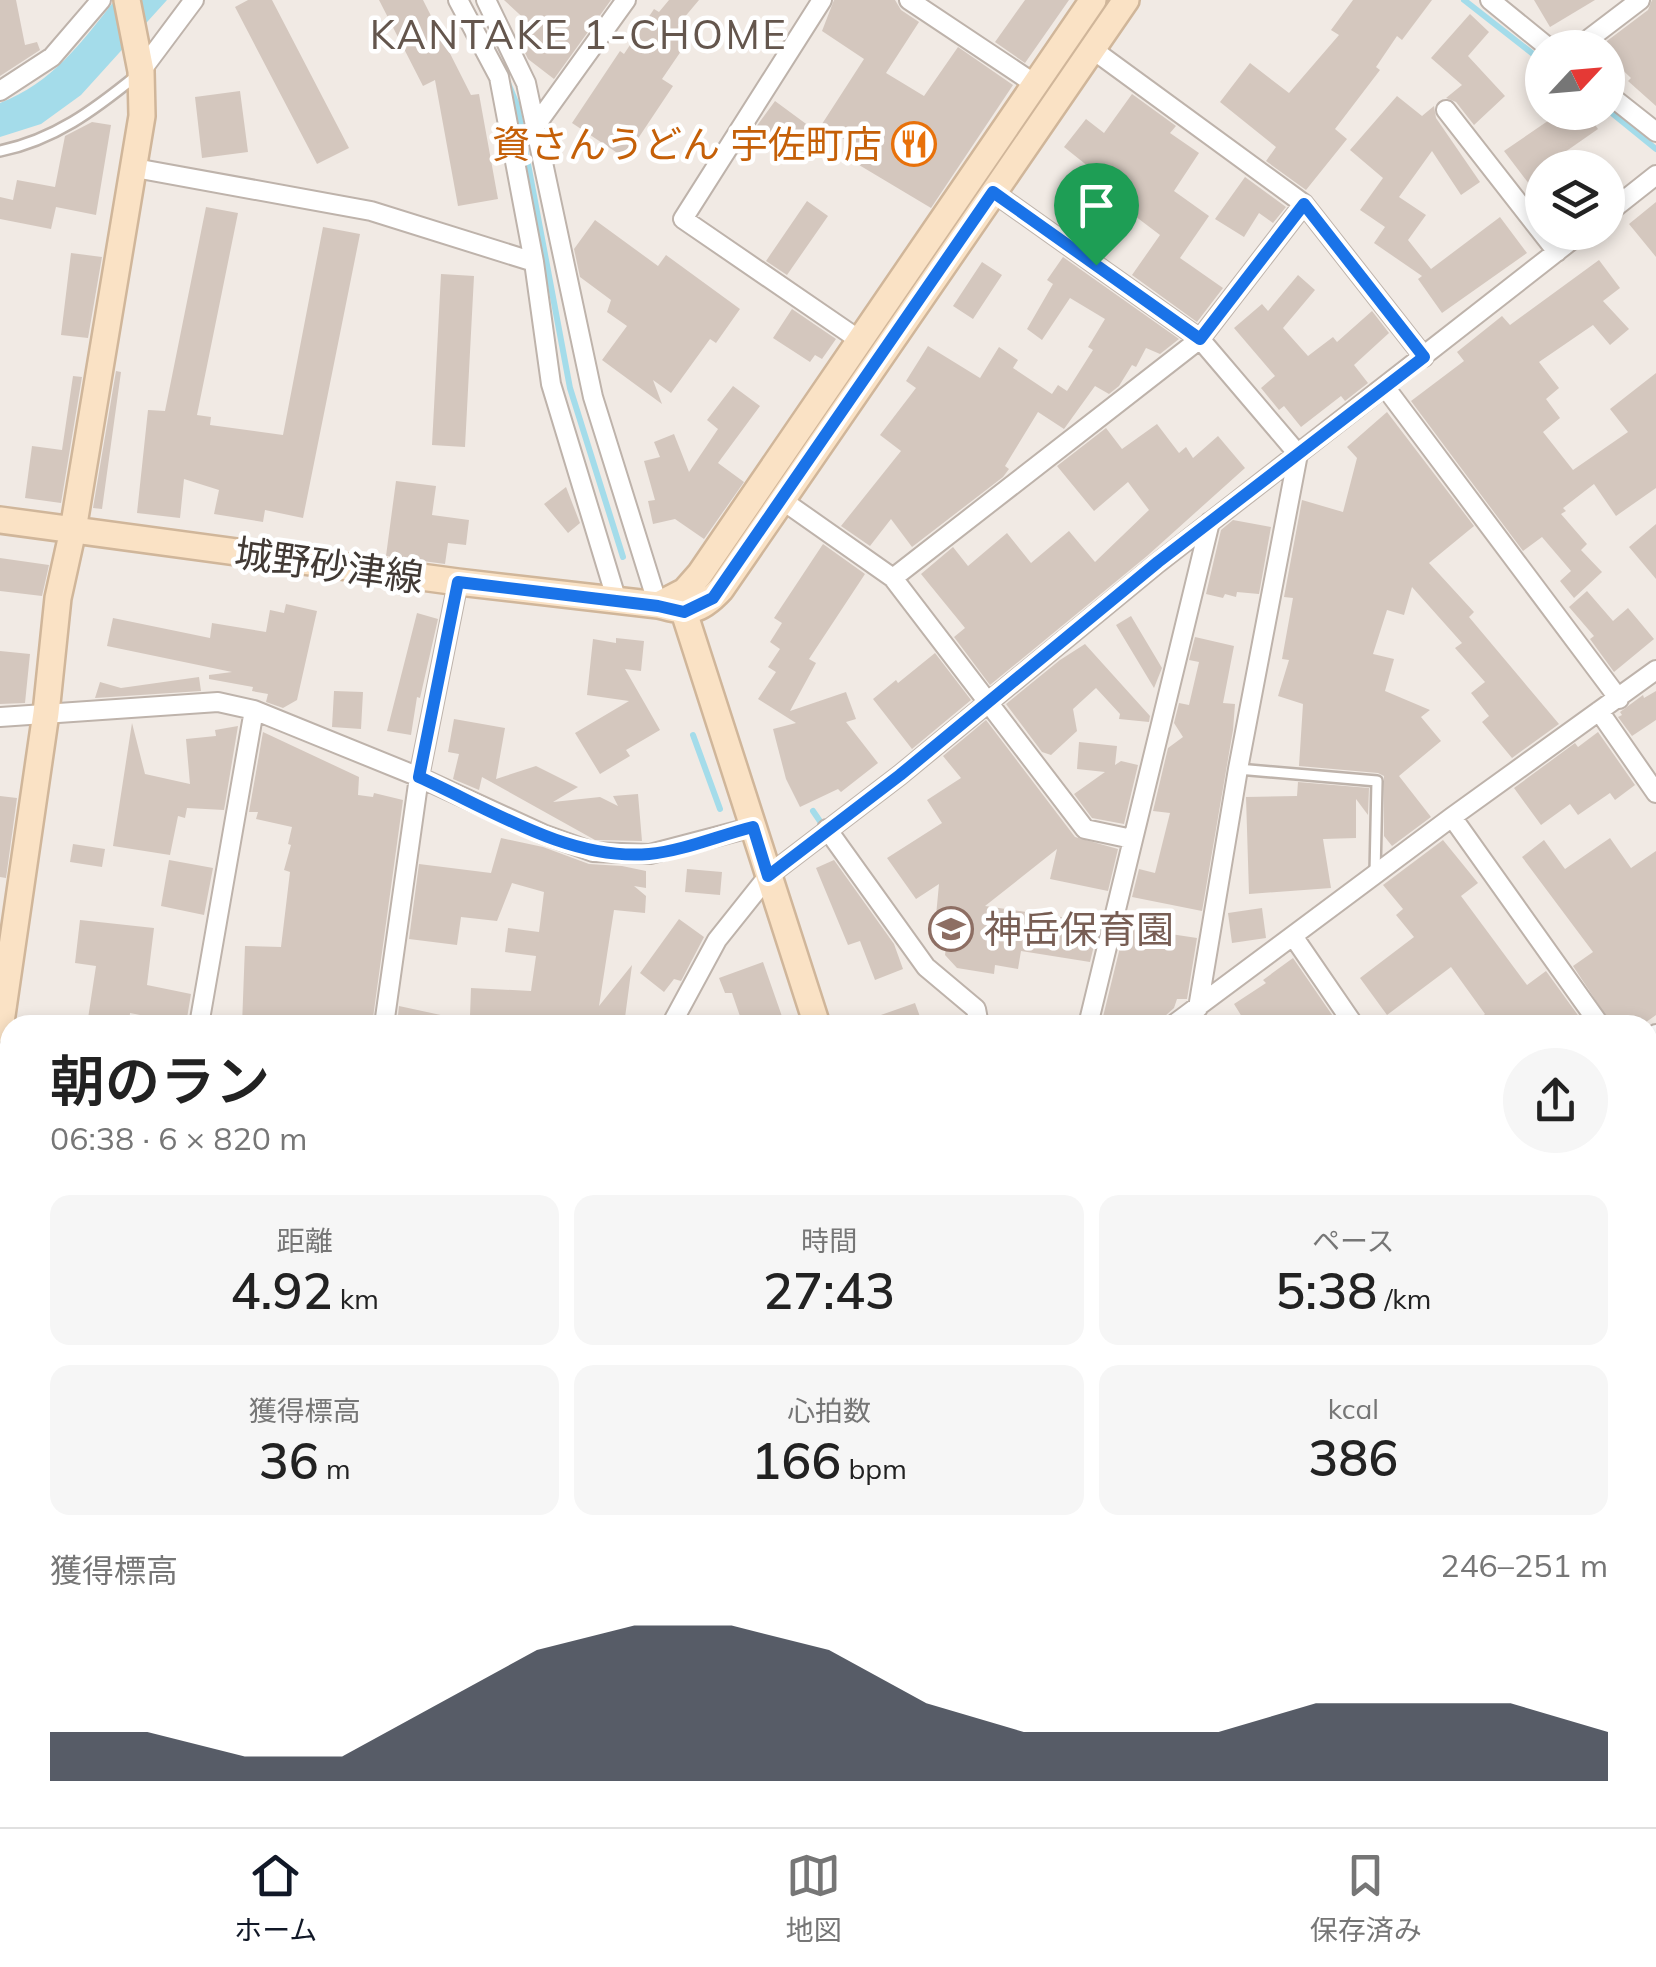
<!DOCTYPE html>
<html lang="ja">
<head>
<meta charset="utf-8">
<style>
  body { margin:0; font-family:Mulish,"Noto Sans JP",sans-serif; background:#f6f6f6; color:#222; height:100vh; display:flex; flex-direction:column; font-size:38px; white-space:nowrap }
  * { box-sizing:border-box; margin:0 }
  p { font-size:32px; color:#767676 }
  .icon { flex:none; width:55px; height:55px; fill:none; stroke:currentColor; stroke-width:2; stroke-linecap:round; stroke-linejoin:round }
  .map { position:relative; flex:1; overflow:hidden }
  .drawer { position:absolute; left:0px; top:1015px; width:1658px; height:812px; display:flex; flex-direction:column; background:#fff; border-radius:30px 30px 0 0; box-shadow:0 5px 15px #0003 }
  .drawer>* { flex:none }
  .needle { width:65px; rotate:64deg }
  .controls { position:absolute; left:1525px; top:30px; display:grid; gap:20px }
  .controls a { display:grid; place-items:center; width:100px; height:100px; border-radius:50%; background:#fff; box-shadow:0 5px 15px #0003; font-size:50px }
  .pin { position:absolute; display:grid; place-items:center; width:85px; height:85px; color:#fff; margin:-102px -42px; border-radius:50% 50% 50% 0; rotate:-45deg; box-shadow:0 0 10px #0007 }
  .pin .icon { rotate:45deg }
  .round { display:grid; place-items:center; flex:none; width:105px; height:105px; border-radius:52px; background:#f6f6f6 }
  .headline { display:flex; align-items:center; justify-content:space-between; height:170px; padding:0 50px }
  h1 { font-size:55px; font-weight:600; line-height:75px }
  .figures { display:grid; grid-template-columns:repeat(3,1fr); gap:15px; height:170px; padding:10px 50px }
  .figures div { display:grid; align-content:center; border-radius:20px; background:#f6f6f6; text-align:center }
  .figures b { font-size:50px; font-weight:600 }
  .figures small { font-size:28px; font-weight:400 }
  .figures p { font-size:28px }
  .chart { height:280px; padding:20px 50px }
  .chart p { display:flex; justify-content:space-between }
  .chart svg { width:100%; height:180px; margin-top:10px; fill:#111827; opacity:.7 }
  .tab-bar { display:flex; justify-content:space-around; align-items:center; height:140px; border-top:2px solid #e0e0e0; background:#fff; font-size:28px; color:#767676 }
  .tab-bar a { display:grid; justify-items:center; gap:5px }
  .tab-bar .current { color:#111827 }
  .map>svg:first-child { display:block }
  .water { fill:#a4dcea }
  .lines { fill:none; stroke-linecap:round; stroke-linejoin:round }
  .stream { stroke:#a4dcea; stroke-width:6 }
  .building { fill:#d4c7be }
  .lane-casing { stroke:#beb3ab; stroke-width:14 }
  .street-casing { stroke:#beb3ab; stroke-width:22 }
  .secondary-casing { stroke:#d0b69a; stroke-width:30 }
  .lane { stroke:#fff; stroke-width:9 }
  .street { stroke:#fff; stroke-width:18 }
  .secondary { stroke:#fae2c5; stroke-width:25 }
  .route-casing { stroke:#fff; stroke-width:20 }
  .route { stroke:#1a73e8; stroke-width:12 }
  .labels { text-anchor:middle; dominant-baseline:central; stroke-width:9; stroke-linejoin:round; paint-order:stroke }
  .food-label { font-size:38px; fill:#c56008; stroke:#fff; text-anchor:end }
  .street-label { font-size:38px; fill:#423a35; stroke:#fff }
  .education-label { font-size:38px; fill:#785e54; stroke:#fff; text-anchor:start }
  .neighbourhood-label { font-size:40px; letter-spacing:2.5px; fill:#64564d; stroke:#fff }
</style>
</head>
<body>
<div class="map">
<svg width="1656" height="1827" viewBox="0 0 1656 1827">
  <rect width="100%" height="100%" fill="#f1eae4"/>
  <path class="water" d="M115 0H167L81 95 41 124 0 137V103C52 83 81 43 115 0Z"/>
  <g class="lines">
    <path class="stream" d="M1464 0 1542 61
      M508 83 517 105 570 388 623 557
      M1608 110 1656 149
      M693 735 720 809
      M813 811 826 830
      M974 1827 985 1818"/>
  </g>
  <path class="building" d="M0 0H16L25 45 37 42 40 50 0 76Z
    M248 0H272L349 148 317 164 235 7Z
    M379 0H423L471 95 479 94 498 199 458 206 435 80 423 86Z
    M504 0H611L554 79 528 59 519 40 531 25Z
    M669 0H699L678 25 692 35 662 79 673 86 625 158 572 123 620 51 624 54 654 9 659 12Z
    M834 0H895L901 10 919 22 886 73 924 96 958 47 1013 85 931 208 844 156 851 144 822 124 864 59 822 31Z
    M1025 0H1069L1025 63 995 42Z
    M1353 0H1432L1402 40 1397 36 1376 67 1380 70 1335 129 1347 139 1306 190 1266 161 1276 147 1220 102 1250 63 1289 93 1339 35 1331 30Z
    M1534 0H1595L1550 27Z
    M1652 0H1656V106L1628 81 1631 78 1612 60 1615 58 1603 44 1648 10Z
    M1470 14 1489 32 1468 56 1505 96 1474 125 1456 102 1446 98 1462 85 1431 58Z
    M240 91 248 152 202 158 195 97Z
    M1132 94 1176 126 1170 133 1199 153 1174 191 1209 216 1180 258 1223 288 1197 322 1132 275 1160 235 1131 213 1109 245 1070 219 1099 175 1064 147 1086 119 1104 133Z
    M1397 96 1422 116 1434 106 1436 118 1480 182 1461 195 1432 151 1399 197 1426 215 1408 240 1431 269 1500 217 1527 253 1442 313 1418 279 1422 276 1374 243 1385 227 1360 210 1383 178 1350 150Z
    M775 101 813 129 795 155 756 127Z
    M1561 112H1586L1598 129 1542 168V201L1504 151Z
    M92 122 111 125 96 215 56 207 51 229 0 219V197L13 200 17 180 55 187 65 136Z
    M1245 177 1286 207 1273 223 1259 213 1244 237 1215 219Z
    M807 201 828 216 787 275 766 261Z
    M1656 202V257L1629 224Z
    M206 207 238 213 197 415 211 417 210 425 283 435 323 227 360 234 303 518 265 510 263 522 214 514 219 490 184 479 180 518 137 513 148 410 165 411Z
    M595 220 658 266 666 255 740 309 716 343 710 339 671 393 653 380 662 404 602 360 627 326 607 312 611 300 580 277 574 249Z
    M71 253 102 257 88 338 61 335Z
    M1063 257 1179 339 1160 354 1146 348 1136 367 1132 365 1119 386 1109 394 1095 386 1064 429 1038 412 1005 466 1009 469 1003 477 912 547 891 519 870 546 841 526 901 451 880 435 916 388 906 381 928 346 980 378 999 347 1018 360 1013 368 1052 394 1058 385 1067 391 1093 350 1088 347 1105 319 1070 298 1042 340 1027 329 1053 284 1047 280Z
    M1599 260 1620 288 1603 301 1629 329 1610 345 1593 325 1539 362 1559 388 1546 399 1560 418 1543 432 1573 470 1628 432 1610 409 1656 373V488L1616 516 1594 484 1563 508 1566 511 1561 514 1587 544 1581 550 1602 572 1574 598 1560 581 1571 571 1542 537 1523 551 1411 401 1464 361 1457 352 1502 316 1510 325Z
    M982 262 1002 275 973 319 953 306Z
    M441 274 474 276 465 447 432 445Z
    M1298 275 1315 290 1283 328 1308 356 1333 337 1337 342 1372 311 1389 333 1354 365 1368 383 1345 401 1341 396 1301 427 1284 406 1279 410 1261 388 1275 376 1234 328 1262 304 1268 311Z
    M792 309 836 339 822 359 815 355 810 362 773 338Z
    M116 371 121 372 102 509 93 508Z
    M73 376 82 377 61 503 25 498 32 446 62 450Z
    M733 386 760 406 718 463 744 482 704 539 675 519 653 524 648 501 655 500 644 461 660 457 654 442 674 434 689 472 718 429 707 420Z
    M1387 412 1474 526 1429 563 1474 612 1469 617 1559 724 1512 758 1482 722 1489 716 1471 693 1485 682 1455 648 1462 643 1412 587 1404 615 1387 610 1373 654 1394 659 1385 691 1430 710 1421 717 1441 741 1399 776 1431 817 1392 846 1384 836V776L1378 773 1299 766 1303 704 1278 696 1289 660 1282 659 1293 598 1284 597 1302 500 1343 512 1357 458 1347 447Z
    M1157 424 1179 453 1186 447 1193 458 1218 436 1245 468 1147 556 990 685 954 637 965 628 921 574 953 547 968 566 1007 533 1031 563 1069 531 1095 562 1149 510 1128 482 1094 511 1057 466 1106 428 1122 449Z
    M396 481 436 486 432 515 469 520 466 545 448 543 445 564 386 556Z
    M566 487 580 523 568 533 544 504Z
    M1233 520 1271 527 1259 594 1237 592 1236 597 1225 594 1223 598 1206 594 1221 530Z
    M1656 524V579L1629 547Z
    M823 544 865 574 809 659 816 663 790 711 846 692 856 719 846 722 878 763 841 792 838 789 800 807 786 779 773 729 796 723 758 699 776 672 768 667 780 649 770 642 782 623 774 618Z
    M0 558 49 565 42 596 0 591Z
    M1587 591 1613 621 1628 608 1654 639 1614 672 1590 639 1594 636 1569 607Z
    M286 604 317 611 297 700 283 708 266 702 268 694 252 691 253 687 209 679V675L232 672 107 646 113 618 210 638 212 623 266 632 270 610 284 613Z
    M417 613 438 619 420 698 417 697 411 735 387 731Z
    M1131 616 1162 668 1154 688 1116 625Z
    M1195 637 1234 646 1223 703 1235 704 1233 730 1202 911 1132 897 1139 869 1155 873 1170 813 1153 811 1168 748 1183 737 1174 723 1179 703 1189 705 1199 662 1189 660Z
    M616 638 644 641 641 671 625 669 660 730 626 750 630 756 600 774 575 733 629 701 587 695 593 639 616 643Z
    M1085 644 1150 716 1149 722 1119 719 1120 714 1096 688 1073 709 1077 731 1051 755 1042 752 1006 704 1060 660Z
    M0 651 30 654 25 703 0 704Z
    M935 653 971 700 912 749 873 699 896 680 898 683Z
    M199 677 201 691 95 698 100 682 121 688Z
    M334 691 363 692 361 729 332 727Z
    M1656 691V720L1632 736 1618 717 1622 715 1620 712 1643 695 1644 698Z
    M454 719 505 728 496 779 536 766 578 787 553 802 600 797 618 806 613 796 638 794 642 841 595 840 482 777 479 790 453 779 459 754 448 752Z
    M986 720 1075 837 1118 849 1108 891 1050 879 1057 849 985 906 1096 922 1099 925 1090 962 1021 951 1018 969 995 965 994 974 957 968 945 955 947 939 934 937 939 884 916 899 887 858 942 823 927 800 961 778 943 756Z
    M132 723 145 774 190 784 186 739 216 736 215 730 238 726 224 810 187 808 185 818 178 816 170 855 113 846Z
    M263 732 359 777 358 795 373 797 374 793 403 800 372 1025H242L245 946 281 947 290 872 284 870 291 845 288 844 292 827 256 819 258 812H249Z
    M1598 732 1635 785 1615 800 1610 793 1578 815 1570 804 1541 825 1514 788 1575 743 1578 747Z
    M1079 742 1117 746 1115 765 1121 761 1138 765 1124 824 1092 818 1074 794 1105 772 1077 769Z
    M1298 782 1369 788 1368 815 1356 799V838L1323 839 1331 888 1249 894 1246 797 1297 796Z
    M0 796 17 798 6 878 0 877Z
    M501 838 543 847 589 864 622 866 646 871V888L634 886 646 896 645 913 614 910 599 1006 632 965 624 1025H497L496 1017 470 1016 471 988 531 991 536 956 505 952 508 928 539 932 544 892 512 883 497 921 461 917 457 945 409 939 419 864 491 873Z
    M1610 838 1631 868 1656 851V1015L1642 1025H1612L1573 966 1593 952 1522 857 1544 840 1565 869Z
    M1443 840 1478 883 1461 896 1527 985 1546 971 1585 1025H1471L1485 1014 1451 967 1387 1015 1360 978 1414 937 1396 915 1403 909 1383 885Z
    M73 844 105 849 102 867 70 862Z
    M169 860 213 868 204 915 161 906Z
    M834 860 894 944 903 969 875 980 860 941 848 945 816 868Z
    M687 869 722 872 720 895 685 892Z
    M1262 908 1266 938 1232 943 1228 913Z
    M679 919 704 937 681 981 674 979 664 992 640 973Z
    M80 920 154 928 147 985 191 994 186 1024 130 1013 129 1025H87L96 966 75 963Z
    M1131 928 1197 938 1187 999H1177L1174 1008 1155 1025H1101L1124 931 1130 932Z
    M1293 958 1339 1025H1247L1234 1004 1266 983 1263 980Z
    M763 962 785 1025H743L732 993H725L719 978Z
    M915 1003 923 1025H861V1022Z
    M399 1006 450 1017V1025H397Z"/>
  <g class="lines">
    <g class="lane-casing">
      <path id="lane" d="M0 151C54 140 94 110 136 76
        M1238 769 1377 781 1375 874
        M1648 1531 1656 1543
        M1648 1649 1656 1642
        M1576 1818 1580 1827"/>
    </g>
    <g class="street-casing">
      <path id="street" d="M458 0 499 77 534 262 551 384 617 601
        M486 0 526 83 593 397 658 605
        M822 0 683 219 858 339
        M909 0 1035 84
        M1490 0 1549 48
        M1577 48 1640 0
        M1092 49 1304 204 1424 357
        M141 71 194 0
        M0 91 52 57 101 0
        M1608 94 1656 132
        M1446 110 1557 252
        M536 125 626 0
        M135 168 371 211 534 262
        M993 192 1200 339 1298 454 1238 769 1198 1008
        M1608 213 1656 175
        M1385 387 1619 699
        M782 500 893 578 1085 829 1132 839
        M893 578 1200 339 1304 204
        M1599 711 1656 793
        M0 717 218 702 254 710 419 777 543 834 593 852 650 854 753 827
        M1452 817 1600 1025
        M827 829 926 967 976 1009 979 1025
        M1293 936 1354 1025
        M199 1025 254 710
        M384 1025 419 777 458 582
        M671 1025 717 940 768 876 900 775 1158 563 1582 232
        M1088 1025 1210 522
        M1173 1025 1452 817 1656 670
        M1648 1040 1656 1034
        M1648 1093 1656 1105
        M0 1096H10
        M1648 1283 1656 1277
        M0 1321 10 1322
        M1648 1338 1656 1340
        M1648 1496 1656 1484
        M712 1818 718 1827
        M93 1827 105 1818
        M232 1827 246 1818
        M508 1827 522 1818
        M1353 1827 1367 1818"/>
    </g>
    <g class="secondary-casing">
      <path id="secondary" d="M0 520 458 582 658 605C688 613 699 613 721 589L1126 0
        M685 596 684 612 817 1025
        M658 605 685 591 700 574 1093 0
        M0 1029 46 713 58 598 73 530 142 116 141 71 127 0
        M0 1552 10 1568
        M173 1818 179 1827
        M1064 1818 1066 1827"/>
    </g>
    <use href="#lane" class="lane"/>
    <use href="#street" class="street"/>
    <use href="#secondary" class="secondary"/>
  </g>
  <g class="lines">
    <g class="route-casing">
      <path id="route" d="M993 192 1200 339 1304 204 1424 357 1158 562 900 775 768 876 753 827C720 835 683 851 649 854 569 861 490 809 419 777L458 582 658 606 684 612 713 598Z"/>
    </g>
    <use href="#route" class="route"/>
  </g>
  <defs>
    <g id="restaurant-ring" transform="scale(2.25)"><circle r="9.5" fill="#fff" stroke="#e8710a" stroke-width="1.5"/><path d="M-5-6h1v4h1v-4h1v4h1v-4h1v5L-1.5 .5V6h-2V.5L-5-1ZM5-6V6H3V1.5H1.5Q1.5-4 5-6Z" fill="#e8710a"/></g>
    <g id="school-ring" transform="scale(2.25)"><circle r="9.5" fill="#fff" stroke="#8d6e63" stroke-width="1.5"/><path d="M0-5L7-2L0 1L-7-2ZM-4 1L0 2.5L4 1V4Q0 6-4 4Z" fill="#8d6e63"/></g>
  </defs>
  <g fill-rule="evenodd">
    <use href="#restaurant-ring" x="914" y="144"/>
    <use href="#school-ring" x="951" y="929"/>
  </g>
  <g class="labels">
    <g class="food-label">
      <text x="882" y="144">資さんうどん 宇佐町店</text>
    </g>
    <g class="street-label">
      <text transform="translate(329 565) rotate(8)">城野砂津線</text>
    </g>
    <g class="education-label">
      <text x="984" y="929">神岳保育園</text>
    </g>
    <g class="neighbourhood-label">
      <text x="579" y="34">KANTAKE 1-CHOME</text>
    </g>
  </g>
</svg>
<div class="controls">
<a><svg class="needle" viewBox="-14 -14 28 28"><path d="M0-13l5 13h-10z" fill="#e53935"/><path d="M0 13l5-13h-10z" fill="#767676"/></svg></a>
<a><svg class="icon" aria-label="layers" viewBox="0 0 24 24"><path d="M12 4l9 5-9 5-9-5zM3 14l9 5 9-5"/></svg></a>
</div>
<div class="pin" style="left:1096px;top:265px;background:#1e9e55"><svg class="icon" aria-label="arrive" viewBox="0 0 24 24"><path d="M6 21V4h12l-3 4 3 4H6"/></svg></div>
<section class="drawer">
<div class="headline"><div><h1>朝のラン</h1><p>06:38 · 6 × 820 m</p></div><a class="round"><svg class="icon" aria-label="share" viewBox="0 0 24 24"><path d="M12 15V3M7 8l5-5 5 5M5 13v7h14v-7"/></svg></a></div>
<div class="figures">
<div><p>距離</p><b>4.92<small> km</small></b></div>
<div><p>時間</p><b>27:43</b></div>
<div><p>ペース</p><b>5:38<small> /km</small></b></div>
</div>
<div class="figures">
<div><p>獲得標高</p><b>36<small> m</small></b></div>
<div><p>心拍数</p><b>166<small> bpm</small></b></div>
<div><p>kcal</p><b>386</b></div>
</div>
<div class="chart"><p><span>獲得標高</span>246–251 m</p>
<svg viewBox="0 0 160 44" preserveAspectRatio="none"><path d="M0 44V32L10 32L20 38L30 38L40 25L50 12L60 6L70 6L80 12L90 25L100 32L110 32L120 32L130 25L140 25L150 25L160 32V44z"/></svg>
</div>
</section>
</div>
<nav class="tab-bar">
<a class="current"><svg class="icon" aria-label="home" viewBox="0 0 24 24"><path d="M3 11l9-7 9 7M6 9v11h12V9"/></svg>ホーム</a>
<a><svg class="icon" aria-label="map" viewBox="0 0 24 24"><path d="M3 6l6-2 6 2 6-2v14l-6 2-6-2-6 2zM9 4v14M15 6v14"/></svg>地図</a>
<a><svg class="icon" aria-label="saved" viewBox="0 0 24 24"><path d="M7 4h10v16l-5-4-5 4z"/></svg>保存済み</a>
</nav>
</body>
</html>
